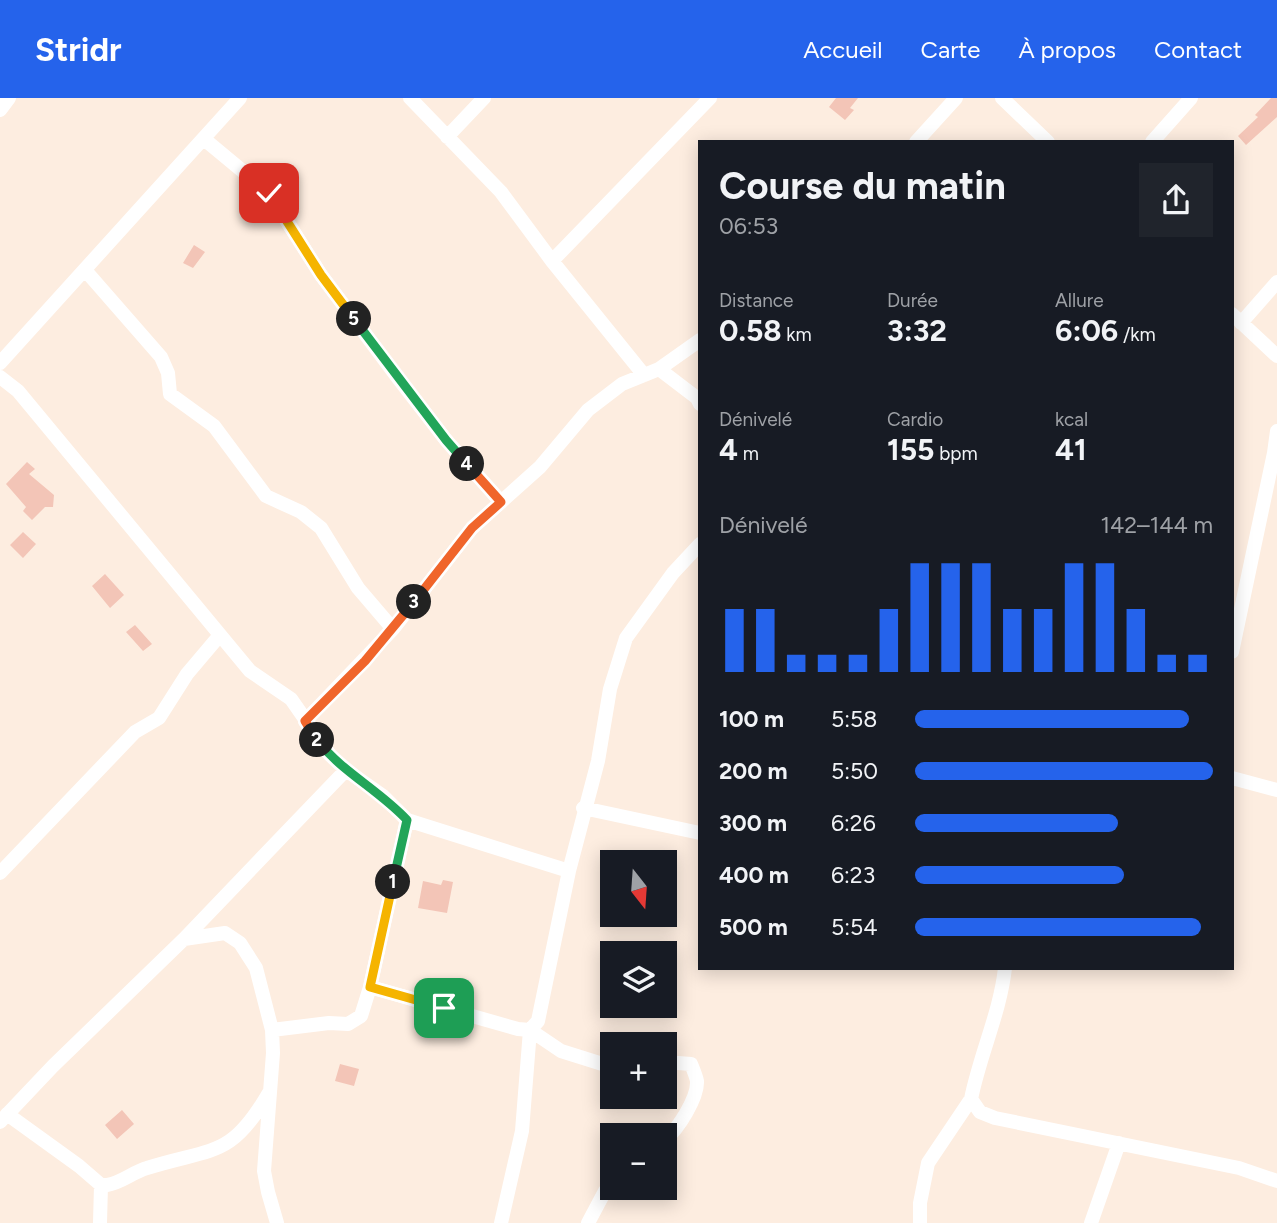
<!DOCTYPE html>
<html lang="fr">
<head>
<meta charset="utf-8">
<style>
  body { margin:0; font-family:Figtree,sans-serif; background:#20242c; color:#f1f3f6; height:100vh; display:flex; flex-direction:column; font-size:26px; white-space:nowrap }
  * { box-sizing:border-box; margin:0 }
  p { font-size:23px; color:#9ea1a6 }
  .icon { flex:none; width:38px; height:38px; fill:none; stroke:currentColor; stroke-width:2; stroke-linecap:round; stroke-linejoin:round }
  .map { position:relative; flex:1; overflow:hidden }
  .side { position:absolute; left:698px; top:42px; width:536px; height:830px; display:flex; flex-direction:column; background:#171b24; border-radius:0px; box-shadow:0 4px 18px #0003 }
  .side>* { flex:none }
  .needle { width:46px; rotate:163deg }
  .controls { position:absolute; left:600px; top:752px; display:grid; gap:14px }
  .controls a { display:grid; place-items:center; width:77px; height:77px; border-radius:0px; background:#171b24; box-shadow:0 4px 18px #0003; font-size:35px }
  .pin { position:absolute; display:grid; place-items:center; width:60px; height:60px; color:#fff; margin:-30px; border-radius:14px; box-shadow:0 4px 10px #0006 }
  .km { position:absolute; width:35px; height:35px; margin:-18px; border-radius:50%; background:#222; color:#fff; font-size:19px; line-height:35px; text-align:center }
  .round { display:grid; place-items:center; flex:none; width:74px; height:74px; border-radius:0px; background:#20242c }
  .headline { display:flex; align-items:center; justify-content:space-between; height:119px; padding:0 21px }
  h1 { font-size:38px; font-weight:700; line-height:52px }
  .metrics { display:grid; grid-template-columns:repeat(3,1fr); gap:10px; height:119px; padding:7px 21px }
  .metrics div { display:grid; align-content:center }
  .metrics b { font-size:30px; font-weight:700 }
  .metrics small { font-size:19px; font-weight:400 }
  .metrics p { font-size:19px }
  .chart { height:196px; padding:14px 21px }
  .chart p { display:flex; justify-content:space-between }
  .chart svg { width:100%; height:126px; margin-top:7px; stroke:#2563eb; stroke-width:6 }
  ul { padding:0 21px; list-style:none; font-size:23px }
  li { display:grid; grid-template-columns:112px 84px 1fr; align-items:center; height:52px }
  li i { height:18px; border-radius:9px; background:#2563eb }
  header { display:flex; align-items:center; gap:42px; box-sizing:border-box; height:98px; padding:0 35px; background:#2563eb; color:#fff }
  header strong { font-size:33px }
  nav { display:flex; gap:38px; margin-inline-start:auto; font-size:24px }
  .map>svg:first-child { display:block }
  .building { fill:#f3c5b7 }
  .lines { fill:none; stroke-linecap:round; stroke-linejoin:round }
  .minor { stroke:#fff; stroke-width:14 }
  .split-1-casing { stroke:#fff; stroke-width:14 }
  .split-2-casing { stroke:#fff; stroke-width:14 }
  .split-3-casing { stroke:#fff; stroke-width:14 }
  .split-4-casing { stroke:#fff; stroke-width:14 }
  .split-5-casing { stroke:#fff; stroke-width:14 }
  .split-6-casing { stroke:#fff; stroke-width:14 }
  .split-1 { stroke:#f5b400; stroke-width:9 }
  .split-2 { stroke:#22a559; stroke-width:9 }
  .split-3 { stroke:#f0652b; stroke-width:9 }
  .split-4 { stroke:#f0652b; stroke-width:9 }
  .split-5 { stroke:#22a559; stroke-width:9 }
  .split-6 { stroke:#f5b400; stroke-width:9 }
</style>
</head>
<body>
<header>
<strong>Stridr</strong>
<nav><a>Accueil</a><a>Carte</a><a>À propos</a><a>Contact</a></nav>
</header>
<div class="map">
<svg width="1277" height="1125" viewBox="0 0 1277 1125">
  <rect width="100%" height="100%" fill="#fdede0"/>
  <path class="building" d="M836 0H858L850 10 854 12 845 22 829 9Z
    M1271 0H1277V19L1246 47 1238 38 1258 19 1255 17Z
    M194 147 205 154 193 170 183 165Z
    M27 364 35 371 29 376 54 397 53 409H45L32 422 23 413 26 409 6 386Z
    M23 434 36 446 23 460 10 447Z
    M105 476 124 497 110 510 92 488Z
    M135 527 152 546 143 553 126 534Z
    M443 782 453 784 447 815 418 810 423 783 441 787Z
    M340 966 359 971 354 988 335 983Z
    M122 1012 134 1026 117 1041 105 1027Z"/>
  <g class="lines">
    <path class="minor" d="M410 0 501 94 552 163 644 277
      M1002 0 1048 44
      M0 12 9 0
      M447 39 484 0
      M204 41 269 95 321 177 398 280 446 342 501 404
      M916 44 956 0
      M1152 44 1191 0
      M552 163 710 0
      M85 172 161 259 168 275 170 296 214 328 266 398 301 414 321 430 358 490 393 531
      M1232 216 1277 258
      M1241 225 1277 184
      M0 265 240 0
      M659 271 697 300 700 306
      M0 279 18 293 250 573 291 601 330 657 346 672 383 698 407 722 569 773
      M1232 554 1274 355 1277 333
      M305 623 393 531 472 430 540 369 588 312 622 286 659 271 700 242
      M1232 680 1277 692
      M583 710 700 735
      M0 775 135 634 159 620 187 576 220 537
      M184 841 225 835 240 845 256 870 272 932 273 955 264 1073 268 1094 277 1125
      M1005 870C1000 915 980 956 971 1001L980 1014 995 1020 1239 1070 1277 1083
      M370 889 518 931 530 932 538 923 569 773 598 663 610 591 626 540 673 475 700 446
      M272 932 329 925 348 926 361 918 370 889 407 722
      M665 964 691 966C693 971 696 978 697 983 698 1000 678 1031 665 1042
      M7 1016 79 1068 101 1087H107C121 1085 133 1074 147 1070 214 1049 231 1061 270 993
      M0 1024 53 968 184 841 346 672
      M100 1125 101 1087
      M501 1125 522 1033 530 932 561 953 612 969
      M588 1125 605 1093 612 1087
      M920 1125V1105L928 1065 971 1001
      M1091 1125 1119 1045"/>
  </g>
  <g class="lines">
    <g class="split-1-casing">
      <path id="split-1" d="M393 784 370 889 444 910"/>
    </g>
    <g class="split-2-casing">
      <path id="split-2" d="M317 642C342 674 379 692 407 722L393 784"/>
    </g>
    <g class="split-3-casing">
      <path id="split-3" d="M317 642 305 623 365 563 414 504"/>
    </g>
    <g class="split-4-casing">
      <path id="split-4" d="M414 504 472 430 501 404 467 366"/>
    </g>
    <g class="split-5-casing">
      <path id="split-5" d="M354 221 446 342 467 366"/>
    </g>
    <g class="split-6-casing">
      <path id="split-6" d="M269 95 321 177 354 221"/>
    </g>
    <use href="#split-1" class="split-1"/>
    <use href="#split-2" class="split-2"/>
    <use href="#split-3" class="split-3"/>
    <use href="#split-4" class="split-4"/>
    <use href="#split-5" class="split-5"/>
    <use href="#split-6" class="split-6"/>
  </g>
</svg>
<div class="controls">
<a><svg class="needle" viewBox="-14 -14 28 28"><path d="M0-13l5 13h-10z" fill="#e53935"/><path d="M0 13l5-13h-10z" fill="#9ea1a6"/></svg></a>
<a><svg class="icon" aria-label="layers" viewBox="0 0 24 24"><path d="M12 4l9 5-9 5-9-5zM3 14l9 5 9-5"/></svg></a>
<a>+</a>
<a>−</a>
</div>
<div class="pin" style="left:444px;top:910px;background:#1e9e55"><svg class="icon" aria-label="arrive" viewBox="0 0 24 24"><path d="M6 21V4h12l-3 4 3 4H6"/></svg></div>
<div class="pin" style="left:269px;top:95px;background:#d93025"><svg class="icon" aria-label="check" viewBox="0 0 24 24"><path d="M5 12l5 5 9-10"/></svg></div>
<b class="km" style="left:393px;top:784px">1</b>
<b class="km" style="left:317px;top:642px">2</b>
<b class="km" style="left:414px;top:504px">3</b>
<b class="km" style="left:467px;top:366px">4</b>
<b class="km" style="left:354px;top:221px">5</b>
<section class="side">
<div class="headline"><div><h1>Course du matin</h1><p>06:53</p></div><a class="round"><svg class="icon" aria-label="share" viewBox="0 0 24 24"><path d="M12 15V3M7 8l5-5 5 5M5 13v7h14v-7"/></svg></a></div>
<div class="metrics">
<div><p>Distance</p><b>0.58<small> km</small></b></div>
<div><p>Durée</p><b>3:32</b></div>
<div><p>Allure</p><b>6:06<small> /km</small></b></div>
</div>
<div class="metrics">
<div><p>Dénivelé</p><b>4<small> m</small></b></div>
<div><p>Cardio</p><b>155<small> bpm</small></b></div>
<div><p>kcal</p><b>41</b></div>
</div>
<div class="chart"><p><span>Dénivelé</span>142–144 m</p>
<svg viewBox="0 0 160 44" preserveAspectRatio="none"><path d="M5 44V22M15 44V22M25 44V38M35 44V38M45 44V38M55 44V22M65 44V6M75 44V6M85 44V6M95 44V22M105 44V22M115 44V6M125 44V6M135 44V22M145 44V38M155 44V38"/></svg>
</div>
<ul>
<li><b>100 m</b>5:58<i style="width:92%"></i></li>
<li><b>200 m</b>5:50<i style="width:100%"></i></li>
<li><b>300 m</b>6:26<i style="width:68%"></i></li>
<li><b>400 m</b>6:23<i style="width:70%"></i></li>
<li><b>500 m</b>5:54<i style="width:96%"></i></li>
</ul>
</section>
</div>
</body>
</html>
